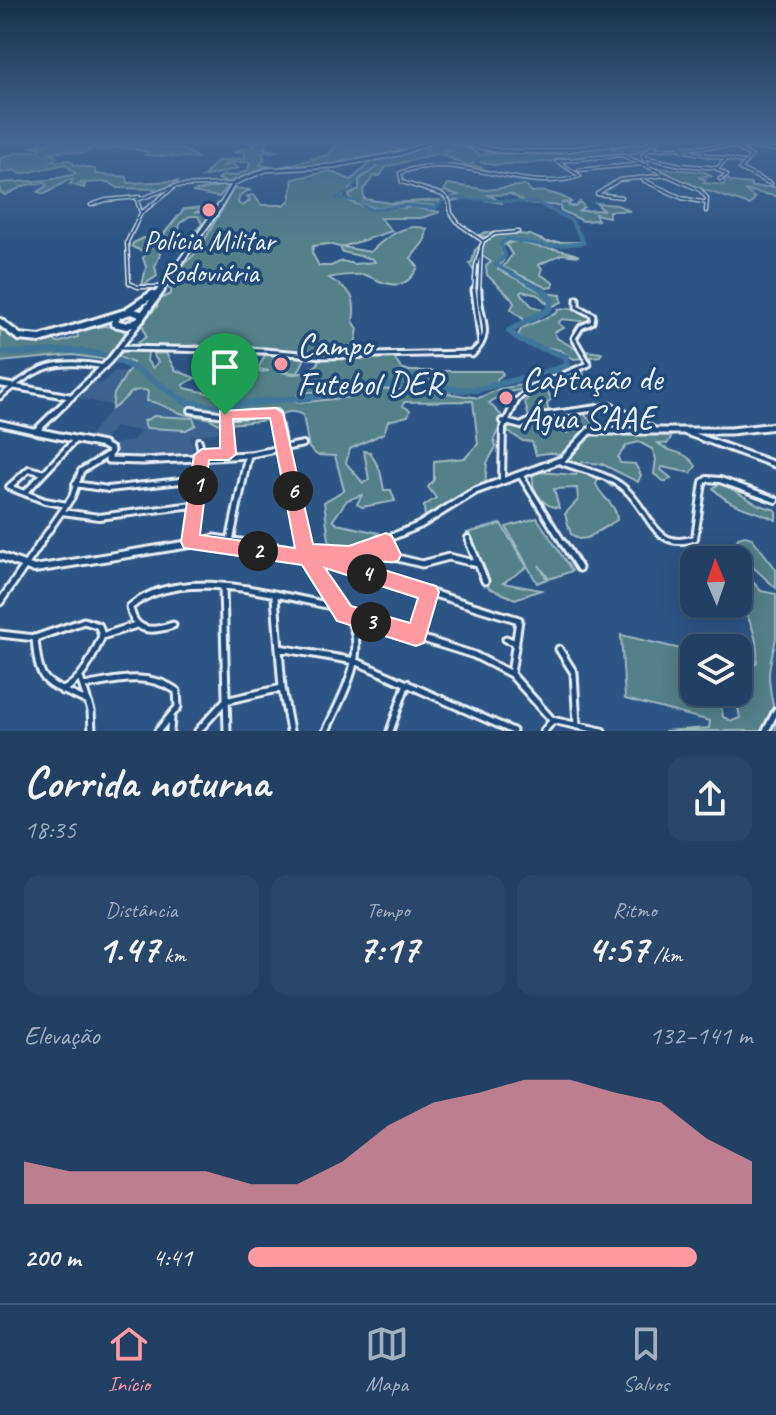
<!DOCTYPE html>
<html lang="pt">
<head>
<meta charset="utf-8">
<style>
  body { margin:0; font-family:Caveat,sans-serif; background:#29476a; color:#f1f3f6; height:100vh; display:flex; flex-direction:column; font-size:30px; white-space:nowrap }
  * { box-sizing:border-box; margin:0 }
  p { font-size:26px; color:#a2afbf }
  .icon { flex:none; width:44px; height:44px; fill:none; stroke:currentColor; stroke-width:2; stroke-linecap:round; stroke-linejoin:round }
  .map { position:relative; height:731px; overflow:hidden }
  .details { display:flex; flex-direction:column; background:#214064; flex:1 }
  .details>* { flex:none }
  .needle { width:52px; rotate:358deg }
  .buttons { position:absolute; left:680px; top:546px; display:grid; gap:16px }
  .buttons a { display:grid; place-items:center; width:72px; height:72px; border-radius:16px; background:#214064; box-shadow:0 4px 20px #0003,0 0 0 2px #3e5978; font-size:40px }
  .pin { position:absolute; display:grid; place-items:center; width:68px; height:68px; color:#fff; margin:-82px -34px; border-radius:50% 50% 50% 0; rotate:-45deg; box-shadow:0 0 8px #0007 }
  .pin .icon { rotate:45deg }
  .km { position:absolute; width:40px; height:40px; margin:-20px; border-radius:50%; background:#222; color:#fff; font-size:22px; line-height:40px; text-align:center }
  .round { display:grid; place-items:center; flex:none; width:84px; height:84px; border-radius:16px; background:#29476a }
  .summary { display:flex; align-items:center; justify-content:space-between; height:136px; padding:0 24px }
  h1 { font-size:44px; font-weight:800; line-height:60px }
  .figures { display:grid; grid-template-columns:repeat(3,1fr); gap:12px; height:136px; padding:8px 24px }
  .figures div { display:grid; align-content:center; border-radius:16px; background:#29476a; text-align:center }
  .figures b { font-size:40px; font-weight:800 }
  .figures small { font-size:22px; font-weight:400 }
  .figures p { font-size:22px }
  .chart { height:224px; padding:16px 24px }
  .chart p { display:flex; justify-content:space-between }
  .chart svg { width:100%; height:144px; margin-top:8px; fill:#ff9aa2; opacity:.7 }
  ul { padding:0 24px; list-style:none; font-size:26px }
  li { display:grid; grid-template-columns:128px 96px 1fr; align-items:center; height:60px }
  li i { height:20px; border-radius:10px; background:#ff9aa2 }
  .dock { display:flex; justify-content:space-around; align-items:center; height:112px; border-top:2px solid #3e5978; background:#214064; font-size:22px; color:#a2afbf }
  .dock a { display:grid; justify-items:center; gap:4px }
  .dock .selected { color:#ff9aa2 }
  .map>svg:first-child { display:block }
  .built { fill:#3c6390 }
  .green { fill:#528089; stroke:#9db8c0; stroke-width:2; fill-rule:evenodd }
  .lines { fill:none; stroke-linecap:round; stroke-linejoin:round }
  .river-far3 { stroke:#3f769b; stroke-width:3 }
  .river-far2 { stroke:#3f769b; stroke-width:4 }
  .river-far1 { stroke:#3f769b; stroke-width:6 }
  .river { stroke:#3f769b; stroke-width:7 }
  .minor-far3-casing { stroke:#e8f1f8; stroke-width:5 }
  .minor-far2-casing { stroke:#e8f1f8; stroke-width:9 }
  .minor-far1-casing { stroke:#e8f1f8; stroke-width:10 }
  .minor-casing { stroke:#e8f1f8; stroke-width:11 }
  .tertiary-far2-casing { stroke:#e8f1f8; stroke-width:10 }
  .tertiary-far1-casing { stroke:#e8f1f8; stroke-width:11 }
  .tertiary-casing { stroke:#e8f1f8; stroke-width:12 }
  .primary-far2-casing { stroke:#e8f1f8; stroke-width:6 }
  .primary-far1-casing { stroke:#e8f1f8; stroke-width:8 }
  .primary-casing { stroke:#e8f1f8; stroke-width:12 }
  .minor-far3 { stroke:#1f4a7a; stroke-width:2 }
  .minor-far2 { stroke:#1f4a7a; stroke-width:3 }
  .minor-far1 { stroke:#1f4a7a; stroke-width:4 }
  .minor { stroke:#1f4a7a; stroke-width:5 }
  .tertiary-far2 { stroke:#1f4a7a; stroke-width:4 }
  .tertiary-far1 { stroke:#1f4a7a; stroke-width:5 }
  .tertiary { stroke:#1f4a7a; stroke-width:6 }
  .primary-far2 { stroke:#1f4a7a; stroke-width:3 }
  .primary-far1 { stroke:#1f4a7a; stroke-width:4 }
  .primary { stroke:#1f4a7a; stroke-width:6 }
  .route { fill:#ff9aa2; stroke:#fff; stroke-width:2; fill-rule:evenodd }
  .poi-dot { fill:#ff9aa2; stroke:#1f4a7a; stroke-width:3 }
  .labels { text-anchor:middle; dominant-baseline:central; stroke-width:7; stroke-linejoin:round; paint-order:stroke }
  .far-poi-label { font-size:28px; fill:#e8f1f8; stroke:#1f4a7a }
  .poi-label { font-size:34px; fill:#e8f1f8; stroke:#1f4a7a; text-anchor:start }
</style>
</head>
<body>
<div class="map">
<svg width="776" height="731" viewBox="0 0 776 731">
  <rect width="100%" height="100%" fill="#2c5585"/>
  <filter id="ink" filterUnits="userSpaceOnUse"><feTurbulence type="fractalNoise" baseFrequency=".0125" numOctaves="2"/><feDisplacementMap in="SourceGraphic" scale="16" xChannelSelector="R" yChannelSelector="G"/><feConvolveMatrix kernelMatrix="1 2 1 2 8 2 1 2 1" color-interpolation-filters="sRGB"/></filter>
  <g filter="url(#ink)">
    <path class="built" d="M115 371 131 374 152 388 216 413 221 432 191 436 194 453 149 458 113 455 115 444 132 441 141 431 115 427 102 442 86 439 114 406 73 397 89 382 101 384Z"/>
    <path class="green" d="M54 141H99L183 149 198 158 145 155 148 152 122 147 103 150 92 148 82 154 66 151 51 153 57 157 51 162 69 160 75 165 95 169V174L127 177 128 183 179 181 163 189 118 188 109 182 77 183 85 185 84 188 70 184 73 180 70 179 45 194 38 192 47 186 45 183 26 185 5 195 0 192V183L49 180 76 174 65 164 21 174 14 170 0 173V159L15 153 39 150 42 147H29Z
      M246 141H268L264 149 278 151 261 153 265 158 260 165 268 166 233 181 219 197 192 192 220 186 224 181 218 179 224 175 234 176 248 170 250 162H230L222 166 233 164 238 168 203 177 217 161 245 158V151L233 153 244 148 256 147Z
      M352 141 403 150 338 164 280 167 328 155 335 146Z
      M647 141 658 142 651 146 653 148 629 155H611L613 157 610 158 494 165 475 161 472 164 489 171 484 172 442 155 449 151 462 150 444 145 447 148 442 152 386 167 380 176H374L363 190 364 199 391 203 440 200 438 206 406 204 373 208 350 199 349 195 359 189V180L382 163C365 167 353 187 341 198L372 210 411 207 440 212 421 218H380L392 231 342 247 370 252C384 239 406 221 427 229L425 240 411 258 418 267C405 293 388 285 368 276 361 273 336 276 329 278 351 291 357 296 353 321L358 329 355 344 366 352 392 356 401 368 410 371H501L503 374 497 379 499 385C486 391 465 392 453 391 441 390 433 382 420 383L299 393 294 400 298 403 351 397 386 389 439 392 479 398 499 389 545 381 583 367 584 377 596 385 598 391 583 384 547 389 551 399 547 404 551 420 562 433H568L563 412H582L597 427H644L645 433 672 436 667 444 658 443C672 456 682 447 696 466L691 473 662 467 660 469 671 478 665 482 654 474 656 459 652 449 639 442 627 445 618 457 620 463 635 464 641 475 638 482 602 464 582 462 581 465 616 478 612 487 599 477 596 484C601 498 617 504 617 520L587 538 579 539 571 534 565 514 578 500 577 488 554 489 559 508C542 506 531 491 533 474L538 472 576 475 579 470C559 454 560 450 536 455L532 442 523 441 507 431 511 426H525L530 422 525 402 533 390 529 388 504 393 489 403 504 418 494 439 496 447 487 463 485 487 434 520 425 519 424 506 436 498 428 487 434 480V461L465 458 478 444 473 401 404 402 403 406 410 410 408 416 388 421 384 433 350 449 346 463 363 483 369 480 364 451 370 452 380 470 384 490H391L395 501 362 507 357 504 362 495 347 500 333 520 337 524 379 533 366 544 338 553 329 540 324 502 344 490 335 456 317 455 309 448 303 415C286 407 281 416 266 420 260 421 225 425 219 424 204 413 194 419 178 412 166 408 159 402 147 401L148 391C128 386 127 401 112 409L114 394 133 363 118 357 123 351 148 352 147 361 153 368 158 362 153 354 166 353 175 370 195 378 183 385 185 388C195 390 214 396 223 393 244 386 239 372 269 371L258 369 265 355 305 358 298 373 278 371C295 377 305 374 318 364V357L224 353 198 345 154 349 138 343 146 337 142 322 157 307 159 300 171 294V289L167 288 185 263 199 250 234 188 251 190C242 193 239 194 238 203L243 206 250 200 247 196 254 195 261 205H284L290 200 293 179 330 171 351 180 372 161 417 148 425 150 428 148 427 145 450 142 481 148 468 147 480 155 495 154 483 151 487 150 560 154 563 155 555 156 562 158 568 153 613 151 615 149 609 147ZM328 244 340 247 342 252 373 259 375 262 354 264 342 261 331 266H319L312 253 313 246Z
      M657 168 705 172 711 176 698 177 706 180 703 183 724 185 725 181 717 179 726 178 732 182 751 184V187H776V196L744 190 755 198 750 205 668 178 673 177Z
      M448 184 487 190 525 185 532 192C546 190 564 196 571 202L561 203H570L568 206H575L580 202 584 207 579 211 603 210 596 203 617 205 630 211H609V217L595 214 598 220 583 221 560 210V206L526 203 511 194 489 195 503 203 470 198 450 201V198L458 195 444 191Z
      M205 207 196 212H212L198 234 192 235 202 224 198 216H190L180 223 178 237 159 249 160 255 155 266 157 276 142 286 146 267 143 258 147 253 132 247 133 243 144 238 158 241 184 209Z
      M486 232 530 235 547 242H582L554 246 513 239 501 247 504 259 498 269 543 293 561 295 562 302 551 307 538 295 522 291 520 293 532 306 547 312C523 326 529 323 511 309L514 303 511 298 487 275 486 266 491 262 481 255 474 271 469 263 472 262 475 250 489 238 479 235Z
      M518 241C538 250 558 246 579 256L562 254 538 265 542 268 540 274 554 283 552 287 547 288 503 267 512 255 506 244Z
      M569 308 590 314 595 320 589 322 562 319 558 323 564 328 554 332 557 338 578 350 602 353 600 356 574 359 560 350 528 344 518 335 522 328 557 313 558 310Z
      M104 326 121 328 127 336 107 360 72 355 0 362V329C16 341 32 343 52 338L57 343 78 337 77 331Z
      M154 416 193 418 196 425 186 430 146 428 144 421Z
      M721 483 759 505 776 510V520C753 509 730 508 713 488Z
      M537 518 572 571 549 579 539 565 547 579 537 583 506 527Z
      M501 524 527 567 503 583 541 590 515 599 489 588 467 533Z
      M745 536 752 538 776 569V588L742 557 736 543 738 538Z
      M738 565 761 591 776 594C776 608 776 624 776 638 774 651 769 661 769 675 769 695 776 711 776 731H664L709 728 710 721 625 699 621 635 694 652V692H719L723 717 732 721 740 718 735 692H738V683L757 662C759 643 751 617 738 603Z"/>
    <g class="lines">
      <path class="river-far3" d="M744 141 776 147
        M367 208 356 201 337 198 352 190 358 177 375 165 417 153 426 146 443 145 465 152 458 155 476 161 505 156 549 159 567 154 621 152 651 141
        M388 208 406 205 430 208
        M435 208 444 200 454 198 538 203 547 208"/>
      <path class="river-far2" d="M364 206 371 210 402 206
        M411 206 434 208 437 206
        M543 206 571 220 584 243 548 246 508 239 501 244 505 256 496 265 545 292"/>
      <path class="river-far1" d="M0 352C28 355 54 349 81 351 123 355 153 380 187 403
        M252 403 339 394 380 385 476 390 557 369 567 365V357L521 341 509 331 549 309 552 300 543 290"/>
      <path class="river" d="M184 401 210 407 272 401"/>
      <g class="minor-far3-casing">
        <path id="minor-far3" d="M739 141 746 144 743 146
          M535 144 561 141
          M635 144 645 141
          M737 148 751 156 740 169 771 184
          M652 149 733 146 776 150
          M682 150 742 162
          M643 157 681 165 718 168
          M557 161 622 155 700 190 707 198 706 211
          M647 164 642 156 658 141
          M579 170 643 164
          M720 179 727 175 717 169 726 159
          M643 180 682 198 707 203
          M621 197 597 194 619 180 668 175
          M91 205 106 200 139 197
          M141 213 173 188
          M483 241 495 234 518 232
          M160 287H138L129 283 127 242 141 213 137 200 176 186 232 184
          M474 292 476 266 483 241 459 224 451 213 449 201 443 195 402 182 400 173C459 149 521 196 580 176L557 161
          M479 292 481 246"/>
      </g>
      <g class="minor-far2-casing">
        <path id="minor-far2" d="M121 348 265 351 324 356 472 353 481 344 474 290
          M472 355C496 333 478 318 479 290
          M0 397C38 366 55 358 104 367
          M514 403 528 390 589 364 574 338 581 327 592 322 593 315 577 307V299"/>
      </g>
      <g class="minor-far1-casing">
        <path id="minor-far1" d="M191 410 225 415 276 413 304 546
          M225 415 229 454
          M502 421 521 426 540 416 612 406 652 429
          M0 423 35 431
          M685 432 776 465
          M248 455 303 444
          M561 462C582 470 608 474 625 489 650 510 654 553 695 538L703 482 707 479 720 480 776 500
          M44 473 29 469 9 487 45 501 67 505
          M521 476 565 546
          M502 479 503 428 516 401
          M75 484 108 489 199 479
          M26 492 75 440
          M62 512 99 517 193 505
          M468 538 471 546
          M386 541 388 546
          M190 542 202 455 199 441
          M38 546 72 497 81 471 107 455"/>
      </g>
      <g class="minor-casing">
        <path id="minor" d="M303 544 305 552
          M387 544 392 555
          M470 544 485 581
          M564 544 579 568
          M365 550 422 564 449 557 478 564
          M308 559C322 579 340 600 351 622 367 657 340 700 326 731
          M330 562 519 620 511 674
          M223 588 227 731
          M275 597 282 688 290 731
          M0 602 40 544
          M347 615 474 655 511 674 552 720 602 731
          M173 625C152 632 134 633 130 607 180 564 277 596 337 607
          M0 634 35 638 84 621 99 626 102 636C92 658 84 679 62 691
          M417 635 429 592
          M102 636 136 625
          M35 638C39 687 45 681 86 701
          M506 639 516 643
          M279 648 355 661 513 731
          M559 649 574 673 577 726
          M80 678 91 711 92 731
          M84 686C117 680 148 671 177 691L178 707 158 731
          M170 731 171 718
          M198 731 225 701 282 688
          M390 731 407 683
          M544 731 552 721
          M766 731 776 711"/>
      </g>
      <g class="tertiary-far2-casing">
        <path id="tertiary-far2" d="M0 384 72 397
          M65 403 109 361 140 321"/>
      </g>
      <g class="tertiary-far1-casing">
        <path id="tertiary-far1" d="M35 431 103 445 111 450 108 460 143 461 248 455 229 546
          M36 431 67 401
          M203 542 214 538 266 546
          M178 546 203 542 233 546
          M370 546 420 525 475 491 563 459 589 431H731L776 426"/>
      </g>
      <g class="tertiary-casing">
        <path id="tertiary" d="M218 544 336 560 374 544
          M253 544 324 555 346 554
          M0 556 34 569 190 544"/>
      </g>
      <g class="primary-far2-casing">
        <path id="primary-far2" d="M451 141 500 151 548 152 638 141
          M219 208 234 183 266 170 333 166 399 154 433 141"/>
      </g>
      <g class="primary-far1-casing">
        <path id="primary-far1" d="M159 292 220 206"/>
      </g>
      <g class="primary-casing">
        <path id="primary" d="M129 310 153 294
          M131 311 141 314V319L127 326 114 323 118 315Z
          M142 316 161 290
          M0 322 19 337 40 339 118 315"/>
      </g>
      <use href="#minor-far3" class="minor-far3"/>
      <use href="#minor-far2" class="minor-far2"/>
      <use href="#minor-far1" class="minor-far1"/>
      <use href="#minor" class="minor"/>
      <use href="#tertiary-far2" class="tertiary-far2"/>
      <use href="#tertiary-far1" class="tertiary-far1"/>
      <use href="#tertiary" class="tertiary"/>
      <use href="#primary-far2" class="primary-far2"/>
      <use href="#primary-far1" class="primary-far1"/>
      <use href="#primary" class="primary"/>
    </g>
  </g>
  <linearGradient id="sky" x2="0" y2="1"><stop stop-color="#182f49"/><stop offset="0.58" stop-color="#456894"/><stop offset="1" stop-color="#456894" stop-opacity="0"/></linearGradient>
  <rect width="776" height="243" fill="url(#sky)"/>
  <path class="route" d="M276 408 283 413 313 544 349 546 386 533 392 536 401 555 398 561C384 566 369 554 355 561L436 586 439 592 424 643 416 646 337 621 302 565 184 548 181 542 194 455 202 449 220 448V411ZM270 418 295 548 200 535 209 460H229L236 454 233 419ZM325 568 418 598 410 623 351 606Z"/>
  <g class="poi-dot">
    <circle cx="209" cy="210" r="8"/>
    <circle cx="281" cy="364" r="8"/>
    <circle cx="506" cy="398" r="8"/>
  </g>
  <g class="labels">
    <g class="far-poi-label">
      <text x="209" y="240">Polícia Militar<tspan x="209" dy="32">Rodoviária</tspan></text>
    </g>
    <g class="poi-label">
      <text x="297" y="344">Campo<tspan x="297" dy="39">Futebol DER</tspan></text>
      <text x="522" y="378">Captação de<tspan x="522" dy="39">Água SAAE</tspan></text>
    </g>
  </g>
</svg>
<div class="buttons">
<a><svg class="needle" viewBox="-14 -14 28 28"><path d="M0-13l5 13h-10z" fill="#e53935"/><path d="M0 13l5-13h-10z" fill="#a2afbf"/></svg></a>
<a><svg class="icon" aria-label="layers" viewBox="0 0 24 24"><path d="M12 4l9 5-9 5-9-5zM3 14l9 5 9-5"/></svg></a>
</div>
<div class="pin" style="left:225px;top:415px;background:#1e9e55"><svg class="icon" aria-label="arrive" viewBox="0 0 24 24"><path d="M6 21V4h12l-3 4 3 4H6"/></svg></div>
<b class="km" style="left:198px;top:485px">1</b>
<b class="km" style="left:258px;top:551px">2</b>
<b class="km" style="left:371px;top:622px">3</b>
<b class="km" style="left:367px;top:574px">4</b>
<b class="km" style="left:293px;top:491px">6</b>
</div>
<section class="details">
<div class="summary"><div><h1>Corrida noturna</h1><p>18:35</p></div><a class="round"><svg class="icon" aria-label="share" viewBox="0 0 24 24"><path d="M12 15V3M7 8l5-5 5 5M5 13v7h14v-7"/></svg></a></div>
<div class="figures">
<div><p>Distância</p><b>1.47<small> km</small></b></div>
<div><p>Tempo</p><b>7:17</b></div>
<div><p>Ritmo</p><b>4:57<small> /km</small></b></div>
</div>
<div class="chart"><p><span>Elevação</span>132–141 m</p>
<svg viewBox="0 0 160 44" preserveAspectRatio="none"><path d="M0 44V31L10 34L20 34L30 34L40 34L50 38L60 38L70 31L80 20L90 13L100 10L110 6L120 6L130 10L140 13L150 24L160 31V44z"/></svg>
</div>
<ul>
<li><b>200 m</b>4:41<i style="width:89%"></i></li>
</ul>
</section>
<nav class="dock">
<a class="selected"><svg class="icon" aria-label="home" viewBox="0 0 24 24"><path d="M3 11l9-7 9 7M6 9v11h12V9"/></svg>Início</a>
<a><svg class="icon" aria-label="map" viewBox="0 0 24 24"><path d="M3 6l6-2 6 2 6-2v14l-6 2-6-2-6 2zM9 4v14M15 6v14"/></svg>Mapa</a>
<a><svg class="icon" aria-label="saved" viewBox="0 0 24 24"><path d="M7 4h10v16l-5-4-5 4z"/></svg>Salvos</a>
</nav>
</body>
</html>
